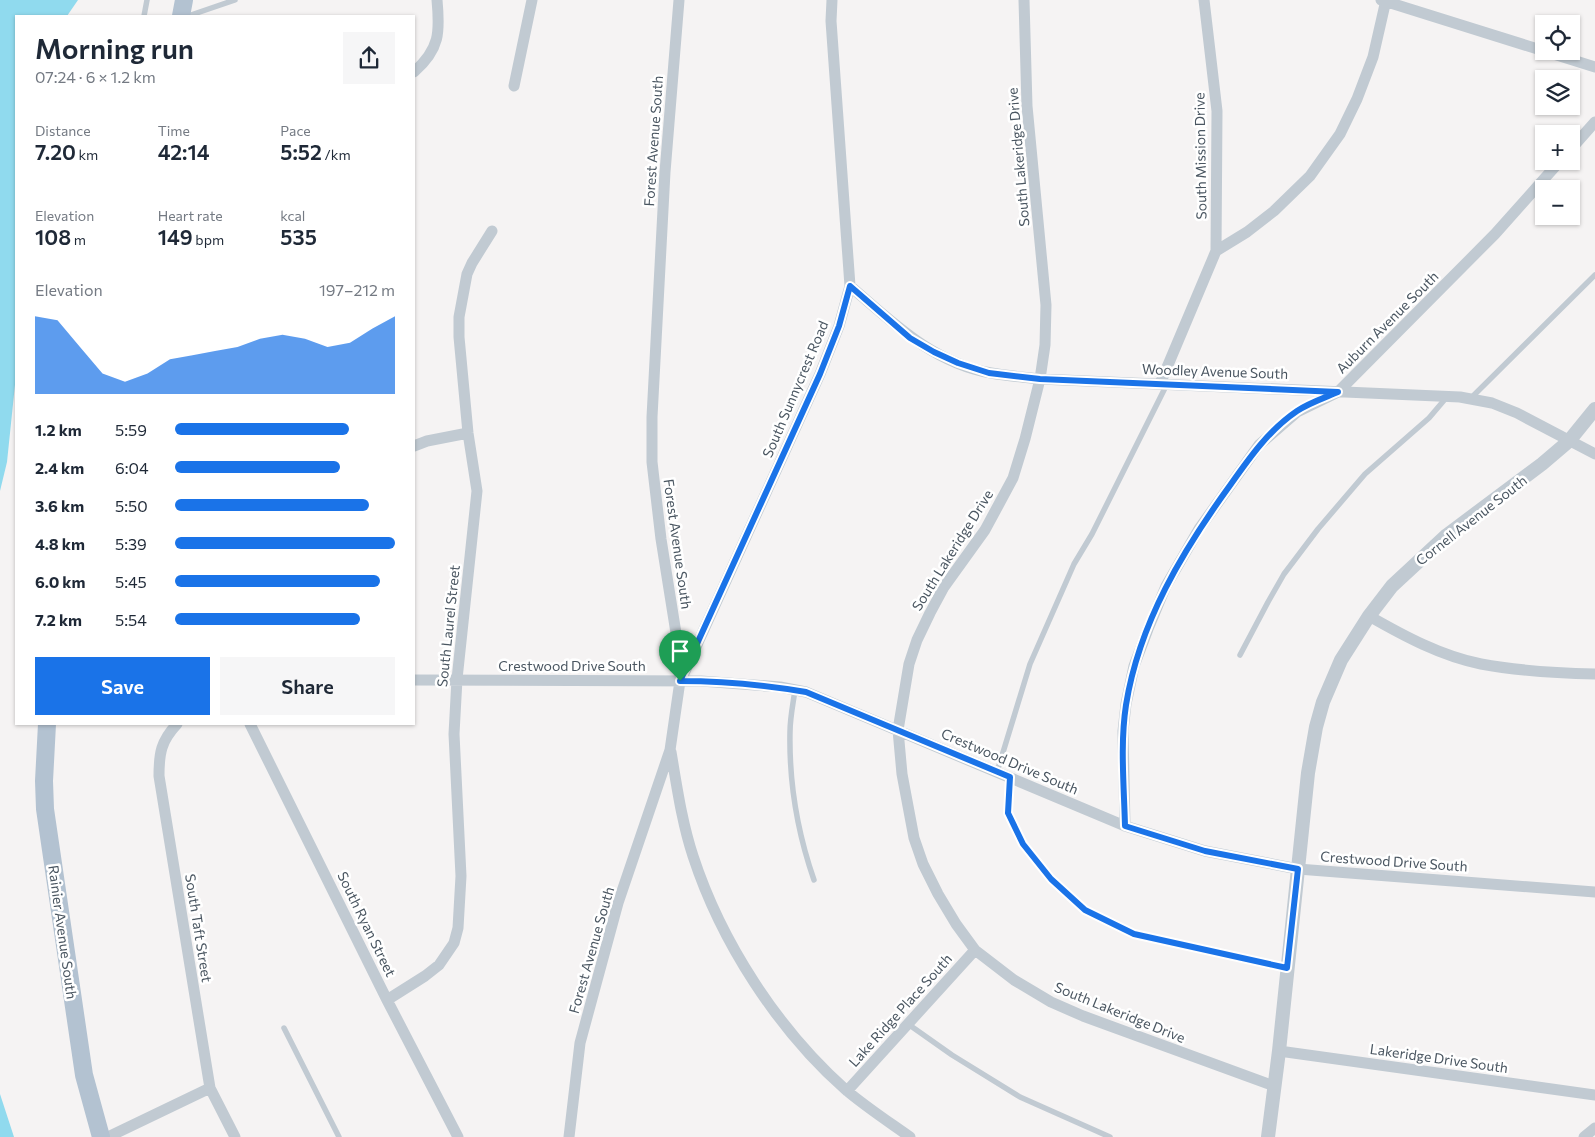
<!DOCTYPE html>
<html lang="en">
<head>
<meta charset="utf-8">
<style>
  body { margin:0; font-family:Commissioner,sans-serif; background:#f6f6f7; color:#1f2937; height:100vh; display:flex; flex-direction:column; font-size:19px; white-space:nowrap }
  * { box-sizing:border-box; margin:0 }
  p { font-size:16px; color:#747a83 }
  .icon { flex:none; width:28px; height:28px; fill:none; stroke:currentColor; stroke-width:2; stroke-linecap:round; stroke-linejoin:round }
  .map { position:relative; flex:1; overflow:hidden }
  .sheet { position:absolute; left:15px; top:15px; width:400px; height:710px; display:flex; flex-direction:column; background:#fff; border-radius:0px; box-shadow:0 1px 4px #0004 }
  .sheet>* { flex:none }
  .controls { position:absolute; left:1535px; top:15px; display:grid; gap:10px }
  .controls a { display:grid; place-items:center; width:45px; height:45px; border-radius:0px; background:#fff; box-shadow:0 1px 4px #0004; font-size:25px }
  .pin { position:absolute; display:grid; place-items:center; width:42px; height:42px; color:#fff; margin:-51px -21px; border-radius:50% 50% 50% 0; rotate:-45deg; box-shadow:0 0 5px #0007 }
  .pin .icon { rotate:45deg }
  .round { display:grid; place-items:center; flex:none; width:52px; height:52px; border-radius:0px; background:#f6f6f7 }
  .headline { display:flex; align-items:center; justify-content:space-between; height:85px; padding:0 20px }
  h1 { font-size:28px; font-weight:600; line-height:38px }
  .stats { display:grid; grid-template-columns:repeat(3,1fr); gap:8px; height:85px; padding:5px 20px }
  .stats div { display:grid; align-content:center }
  .stats b { font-size:21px; font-weight:600 }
  .stats small { font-size:14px; font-weight:400 }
  .stats p { font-size:14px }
  .chart { height:140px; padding:10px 20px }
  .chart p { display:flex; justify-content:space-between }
  .chart svg { width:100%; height:90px; margin-top:5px; fill:#1a73e8; opacity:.7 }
  .button { display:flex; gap:10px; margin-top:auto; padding:10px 20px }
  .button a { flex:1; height:58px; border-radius:0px; background:#1a73e8; color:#fff; font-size:20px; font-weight:600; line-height:58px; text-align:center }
  .button a+a { background:#f6f6f7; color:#1f2937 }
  ul { padding:0 20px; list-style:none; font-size:16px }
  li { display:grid; grid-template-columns:80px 60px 1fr; align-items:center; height:38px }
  li i { height:12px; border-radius:6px; background:#1a73e8 }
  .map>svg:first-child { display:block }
  .water { fill:#90daee }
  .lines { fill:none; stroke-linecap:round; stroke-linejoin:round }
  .service { stroke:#c1cad2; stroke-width:5.5 }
  .minor { stroke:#c1cad2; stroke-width:11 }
  .tertiary { stroke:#c1cad2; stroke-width:14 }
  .primary { stroke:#b3c2d1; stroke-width:18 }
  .route-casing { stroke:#fff; stroke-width:10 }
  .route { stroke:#1a73e8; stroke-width:6 }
  .labels { text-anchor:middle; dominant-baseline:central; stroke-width:5; stroke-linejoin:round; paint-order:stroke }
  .street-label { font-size:14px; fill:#4a5661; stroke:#fff }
</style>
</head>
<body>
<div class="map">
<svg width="1595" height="1137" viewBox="0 0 1595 1137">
  <rect width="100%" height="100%" fill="#f5f3f3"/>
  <path class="water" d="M0 0H78L67 16H16V375L7 462 0 491Z
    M0 1094 14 1137H0Z"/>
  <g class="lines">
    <path class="service" d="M144 16 147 0
      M188 16 235 0
      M1470 399 1595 275
      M1240 655 1268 602 1284 574 1318 529 1365 474 1429 418 1446 398
      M795 690C793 704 790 718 790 732 789 782 798 834 814 880
      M997 772 1030 664 1074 564 1092 534 1167 384
      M1010 777 1008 813 1023 844 1051 879 1085 910 1134 934 1287 968
      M908 1024 952 1055 1020 1097 1110 1137
      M284 1028 339 1137"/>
    <path class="minor" d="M1024 0 1027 106 1046 305 1045 345 1040 379 1025 439 1013 478 985 530 944 587 930 613 917 640 909 664 898 730 902 774 914 838 923 864 938 894 956 924 975 950 1014 980 1051 1002 1083 1016 1274 1086
      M1204 0 1217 111 1216 251
      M1381 0 1544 51
      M1544 51 1595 67
      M414 72C440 49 440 32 437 0
      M514 86 532 0
      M1571 149 1595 122
      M850 286C892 322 933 363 991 373 1007 376 1024 377 1040 379L1460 397 1492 403 1517 413 1595 454
      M1160 384 1216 251 1247 232 1274 211 1310 176 1340 134 1357 99 1373 57 1386 0
      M414 446 427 441 468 433
      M1369 616C1404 636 1441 656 1481 664 1518 671 1557 673 1595 674
      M414 680 701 681 780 687 806 692 1125 826 1205 851 1298 869 1595 892
      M681 680 820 374 839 326 850 286 831 21 832 0
      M177 724C161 741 159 753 159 776L210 1088 235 1137
      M250 724 387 1000 458 1137
      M671 752C677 787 682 823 693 856 721 942 778 1030 846 1090 866 1107 889 1122 910 1137
      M1125 826 1123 731 1126 704 1134 666 1148 629 1166 586 1199 529 1259 445 1297 412 1338 392 1495 234 1560 161
      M387 1000 425 976 439 965 454 943 458 928 461 876 454 734 457 679 477 491 468 433 459 337V317L467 274 472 263 492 231
      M1279 1051 1595 1095
      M847 1091 975 950
      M108 1137 210 1088
      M569 1137 580 1043 618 903 670 750 680 681 676 633 661 539 652 462V417L665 172 679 0
      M1584 1137 1595 1128"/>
    <path class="tertiary" d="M1268 1137 1279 1051 1308 773 1316 727 1323 702 1341 660 1369 616 1392 586 1447 535 1542 464 1569 441 1595 409"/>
    <path class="primary" d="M181 16 184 0
      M47 724 44 781 45 809 84 1075 101 1137"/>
  </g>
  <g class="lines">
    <g class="route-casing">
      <path id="route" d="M850 286 910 338 934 352 958 363 989 373 1040 379 1338 392C1324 398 1309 403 1297 411 1269 430 1250 457 1231 484 1183 550 1139 623 1126 705 1120 744 1124 786 1125 826L1205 851 1298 869 1287 968 1134 934 1085 910 1051 879 1023 844 1008 813 1010 777 806 692C765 685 722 681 680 681L820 374 839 326Z"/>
    </g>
    <use href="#route" class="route"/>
  </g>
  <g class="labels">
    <g class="street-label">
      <text transform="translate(653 141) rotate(-86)">Forest Avenue South</text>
      <text transform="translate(1200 156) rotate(-91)">South Mission Drive</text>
      <text transform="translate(1018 157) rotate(-95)">South Lakeridge Drive</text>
      <text transform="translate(1387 322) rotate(-45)">Auburn Avenue South</text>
      <text transform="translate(1215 371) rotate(2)">Woodley Avenue South</text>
      <text transform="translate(795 389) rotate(-67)">South Sunnycrest Road</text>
      <text transform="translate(1471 520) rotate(-38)">Cornell Avenue South</text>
      <text transform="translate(678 544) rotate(82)">Forest Avenue South</text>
      <text transform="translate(952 550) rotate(-58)">South Lakeridge Drive</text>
      <text transform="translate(448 626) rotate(-84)">South Laurel Street</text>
      <text x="572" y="665">Crestwood Drive South</text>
      <text transform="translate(1010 761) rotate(23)">Crestwood Drive South</text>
      <text transform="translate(1394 861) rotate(4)">Crestwood Drive South</text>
      <text transform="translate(367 924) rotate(64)">South Ryan Street</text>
      <text transform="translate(199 928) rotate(81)">South Taft Street</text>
      <text transform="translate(63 932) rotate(82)">Rainier Avenue South</text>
      <text transform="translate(591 950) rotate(-74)">Forest Avenue South</text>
      <text transform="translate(900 1010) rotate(-48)">Lake Ridge Place South</text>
      <text transform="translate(1120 1012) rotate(22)">South Lakeridge Drive</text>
      <text transform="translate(1439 1058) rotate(8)">Lakeridge Drive South</text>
    </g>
  </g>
</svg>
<div class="controls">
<a><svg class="icon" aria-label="locate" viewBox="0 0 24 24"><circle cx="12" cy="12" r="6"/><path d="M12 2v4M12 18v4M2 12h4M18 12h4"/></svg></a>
<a><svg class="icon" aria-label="layers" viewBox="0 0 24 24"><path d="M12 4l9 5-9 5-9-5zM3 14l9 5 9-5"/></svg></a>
<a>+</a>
<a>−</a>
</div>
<div class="pin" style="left:680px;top:681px;background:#1e9e55"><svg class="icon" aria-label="arrive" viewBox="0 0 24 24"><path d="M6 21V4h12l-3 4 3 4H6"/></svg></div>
<section class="sheet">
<div class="headline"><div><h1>Morning run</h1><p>07:24 · 6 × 1.2 km</p></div><a class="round"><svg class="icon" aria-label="share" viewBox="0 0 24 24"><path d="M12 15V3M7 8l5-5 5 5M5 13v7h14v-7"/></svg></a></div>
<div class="stats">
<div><p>Distance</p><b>7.20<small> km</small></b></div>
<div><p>Time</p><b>42:14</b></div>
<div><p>Pace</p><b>5:52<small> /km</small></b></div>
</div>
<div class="stats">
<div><p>Elevation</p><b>108<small> m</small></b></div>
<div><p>Heart rate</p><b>149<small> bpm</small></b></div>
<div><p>kcal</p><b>535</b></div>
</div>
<div class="chart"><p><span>Elevation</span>197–212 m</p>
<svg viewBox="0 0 160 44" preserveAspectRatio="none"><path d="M0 44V6L10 8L20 21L30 34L40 38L50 34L60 27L70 25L80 23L90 21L100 17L110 15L120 17L130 21L140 19L150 12L160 6V44z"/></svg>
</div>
<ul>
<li><b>1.2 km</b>5:59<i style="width:79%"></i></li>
<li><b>2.4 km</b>6:04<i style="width:75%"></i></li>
<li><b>3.6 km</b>5:50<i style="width:88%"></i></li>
<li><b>4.8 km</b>5:39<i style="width:100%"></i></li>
<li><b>6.0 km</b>5:45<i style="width:93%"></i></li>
<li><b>7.2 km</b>5:54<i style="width:84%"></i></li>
</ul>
<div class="button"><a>Save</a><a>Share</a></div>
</section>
</div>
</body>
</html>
